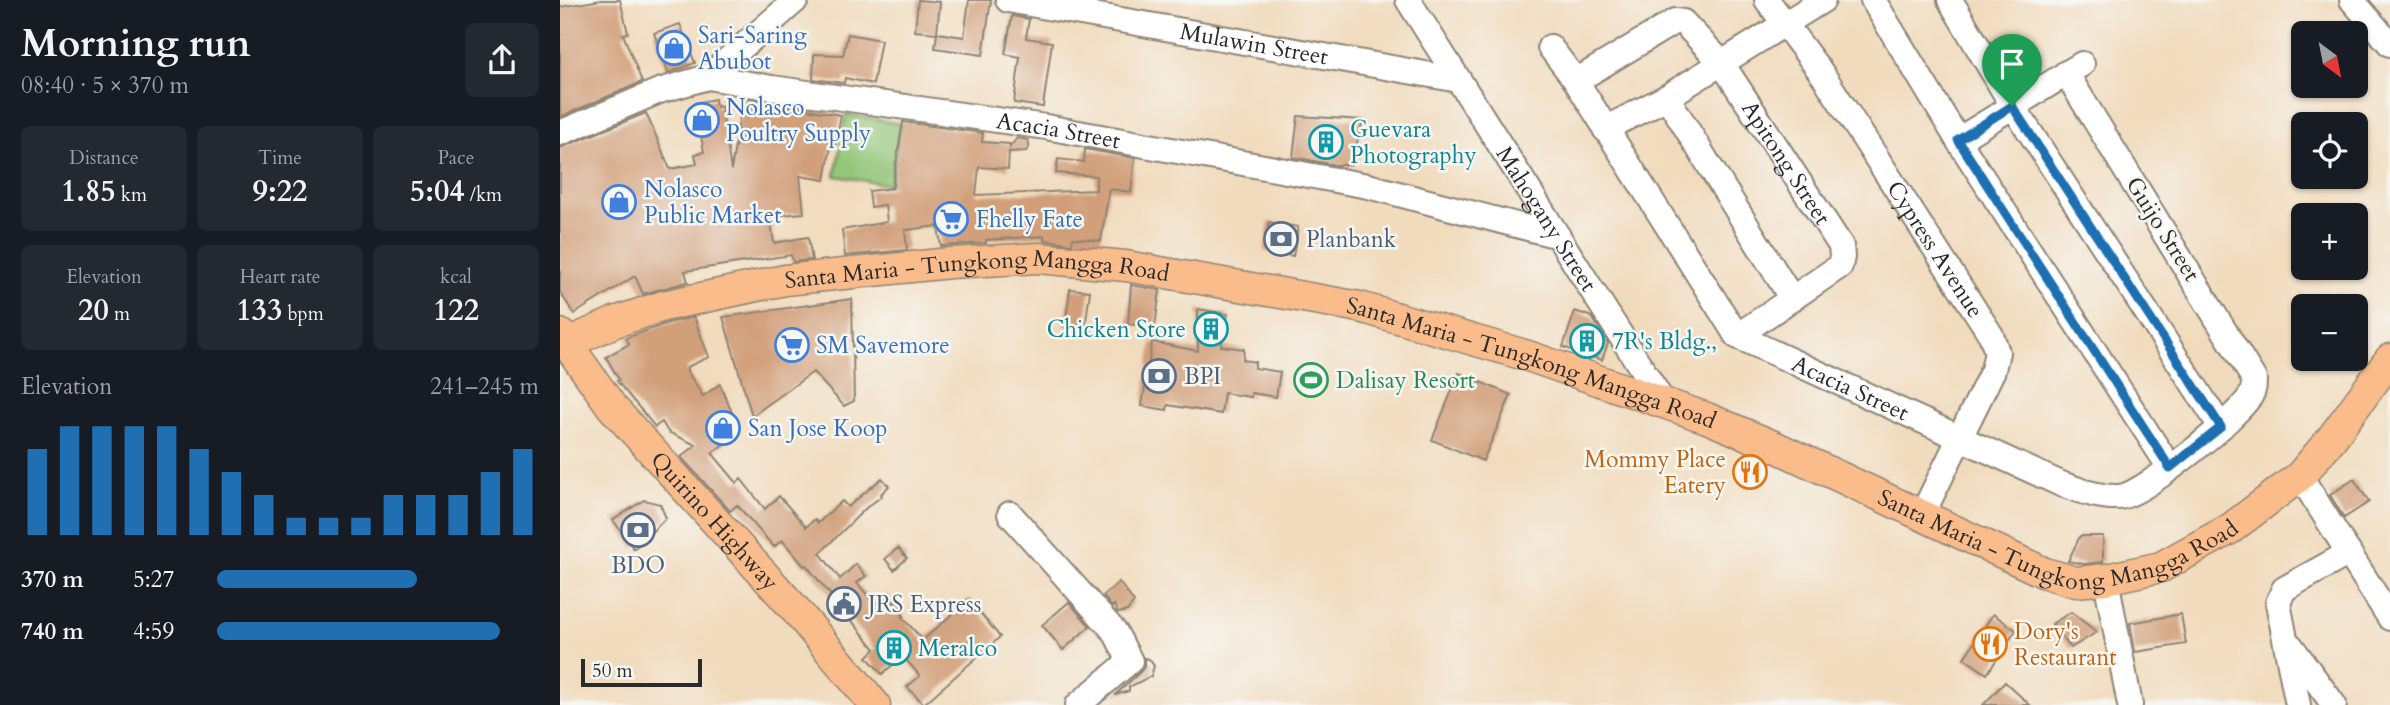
<!DOCTYPE html>
<html lang="en">
<head>
<meta charset="utf-8">
<style>
  body { margin:0; font-family:Cardo,serif; background:#242831; color:#f1f3f6; height:100vh; display:flex; flex-direction:column; font-size:26px; white-space:nowrap }
  * { box-sizing:border-box; margin:0 }
  p { font-size:23px; color:#9ea1a6 }
  .icon { flex:none; width:38px; height:38px; fill:none; stroke:currentColor; stroke-width:2; stroke-linecap:round; stroke-linejoin:round }
  .map { position:relative; flex:1; overflow:hidden }
  .details { display:flex; flex-direction:column; background:#171b24; width:560px }
  .details>* { flex:none }
  .needle { width:46px; rotate:148deg }
  .tools { position:absolute; left:1731px; top:21px; display:grid; gap:14px }
  .tools a { display:grid; place-items:center; width:77px; height:77px; border-radius:10px; background:#171b24; box-shadow:0 2px 5px #0004; font-size:35px }
  .scale { position:absolute; left:21px; bottom:18px; width:121px; box-sizing:border-box; padding-left:7px; border:4px solid #2b2b2b; border-top:0; font-size:19px; line-height:24px; white-space:nowrap; color:#2b2b2b; -webkit-text-stroke:5px #f6f6f2; paint-order:stroke }
  .pin { position:absolute; display:grid; place-items:center; width:60px; height:60px; color:#fff; margin:-72px -30px; border-radius:50% 50% 50% 0; rotate:-45deg; box-shadow:0 0 7px #0007 }
  .pin .icon { rotate:45deg }
  .round { display:grid; place-items:center; flex:none; width:74px; height:74px; border-radius:10px; background:#242831 }
  .overview { display:flex; align-items:center; justify-content:space-between; height:119px; padding:0 21px }
  h1 { font-size:38px; font-weight:700; line-height:52px }
  .figures { display:grid; grid-template-columns:repeat(3,1fr); gap:10px; height:119px; padding:7px 21px }
  .figures div { display:grid; align-content:center; border-radius:10px; background:#242831; text-align:center }
  .figures b { font-size:30px; font-weight:700 }
  .figures small { font-size:19px; font-weight:400 }
  .figures p { font-size:19px }
  .chart { height:196px; padding:14px 21px }
  .chart p { display:flex; justify-content:space-between }
  .chart svg { width:100%; height:126px; margin-top:7px; stroke:#1f6fb2; stroke-width:6 }
  ul { padding:0 21px; list-style:none; font-size:23px }
  li { display:grid; grid-template-columns:112px 84px 1fr; align-items:center; height:52px }
  li i { height:18px; border-radius:9px; background:#1f6fb2 }
  main { display:flex; flex:1; min-height:0 }
  .map>svg:first-child { display:block }
  .green { fill:#92c678; stroke:#5e7852; stroke-width:2 }
  .building { fill:#d19f79 }
  .lines { fill:none; stroke-linecap:round; stroke-linejoin:round }
  .minor-casing { stroke:#8e8374; stroke-width:28 }
  .major-casing { stroke:#8e8374; stroke-width:33 }
  .minor { stroke:#fff; stroke-width:24 }
  .major { stroke:#fabc8b; stroke-width:30 }
  .route-casing { stroke:#fff; stroke-width:14 }
  .route { stroke:#1f6fb2; stroke-width:9 }
  .labels { text-anchor:middle; dominant-baseline:central; stroke-width:5; stroke-linejoin:round; paint-order:stroke }
  .shop-label { font-size:23px; fill:#366cbe; stroke:#f6f6f2; text-anchor:start }
  .street-label { font-size:23px; fill:#2b2b2b; stroke:#f6f6f2 }
  .culture-label { font-size:23px; fill:#0d838f; stroke:#f6f6f2; text-anchor:start }
  .service-label { font-size:23px; fill:#4e5e75; stroke:#f6f6f2; text-anchor:start }
  .leisure-label { font-size:23px; fill:#27864d; stroke:#f6f6f2; text-anchor:start }
  .food-label { font-size:23px; fill:#c56008; stroke:#f6f6f2; text-anchor:end }
</style>
</head>
<body>
<main>
<section class="details">
<div class="overview"><div><h1>Morning run</h1><p>08:40 · 5 × 370 m</p></div><a class="round"><svg class="icon" aria-label="share" viewBox="0 0 24 24"><path d="M12 15V3M7 8l5-5 5 5M5 13v7h14v-7"/></svg></a></div>
<div class="figures">
<div><p>Distance</p><b>1.85<small> km</small></b></div>
<div><p>Time</p><b>9:22</b></div>
<div><p>Pace</p><b>5:04<small> /km</small></b></div>
</div>
<div class="figures">
<div><p>Elevation</p><b>20<small> m</small></b></div>
<div><p>Heart rate</p><b>133<small> bpm</small></b></div>
<div><p>kcal</p><b>122</b></div>
</div>
<div class="chart"><p><span>Elevation</span>241–245 m</p>
<svg viewBox="0 0 160 44" preserveAspectRatio="none"><path d="M5 44V14M15 44V6M25 44V6M35 44V6M45 44V6M55 44V14M65 44V22M75 44V30M85 44V38M95 44V38M105 44V38M115 44V30M125 44V30M135 44V30M145 44V22M155 44V14"/></svg>
</div>
<ul>
<li><b>370 m</b>5:27<i style="width:62%"></i></li>
<li><b>740 m</b>4:59<i style="width:88%"></i></li>
</ul>
</section>
<div class="map">
<svg width="1830" height="705" viewBox="0 0 1830 705">
  <rect width="100%" height="100%" fill="#f6f6f2"/>
  <filter id="ink" filterUnits="userSpaceOnUse"><feTurbulence type="fractalNoise" baseFrequency=".0143" numOctaves="2"/><feDisplacementMap in="SourceGraphic" scale="14" xChannelSelector="R" yChannelSelector="G"/><feConvolveMatrix kernelMatrix="1 2 1 2 8 2 1 2 1" color-interpolation-filters="sRGB"/></filter>
  <filter id="wash" filterUnits="userSpaceOnUse"><feTurbulence type="fractalNoise" baseFrequency=".00686" numOctaves="4" result="noise"/><feDisplacementMap in="SourceGraphic" scale="28" xChannelSelector="R" yChannelSelector="G"/><feGaussianBlur stdDeviation="1.57" result="paint"/><feColorMatrix in="noise" values="0 0 0 0 0 0 0 0 0 0 0 0 0 0 0 0 0 1.4 0 .05"/><feComposite in="paint" operator="in"/></filter>
  <g filter="url(#wash)">
    <rect width="100%" height="100%" fill="#f1dbbd"/>
    <path class="green" d="M286 114 341 124 330 185 275 176Z"/>
    <g id="blocks">
      <path class="building" d="M41 0H60L68 33 63 34 82 82 0 117V7Z
        M358 0 380 2 377 33 355 31Z
        M409 0H431L423 55 375 48 377 33 404 37Z
        M452 16 469 19 466 38 492 42 483 107 454 103 460 57 445 54Z
        M120 24 135 63 108 73 94 33Z
        M288 34 321 40 313 84 285 78 284 83 253 79 254 54 283 55Z
        M183 98 281 115 275 147 271 146 265 180 240 176 244 213 210 216 214 243 248 237 252 260 233 262 231 255 125 271 128 282 83 294 75 276 14 314 0 292V148L86 113 110 169 137 164 135 154 144 152 135 103 155 99 156 107 161 106 171 170Z
        M738 116 803 120 791 165H775L733 157Z
        M343 122 423 133 422 142 450 144V147L457 138 468 140 469 147 466 151 449 152 448 169 419 167 416 195 536 190V176L496 173 498 159 524 162 525 149 575 158 571 192 549 189 541 241 513 238 512 244 500 242 484 240V236L426 240V243L381 246 378 226 345 230 347 250 285 256 282 230 327 222 325 205 311 207 309 191 332 188Z
        M709 222 738 227 733 256 704 251Z
        M571 285 600 290 595 327 568 324Z
        M510 289 530 291 525 329 505 326Z
        M292 299 294 401 284 406 253 372 192 416 163 317Z
        M638 309 668 314 661 346 684 349 683 360 695 362V368L720 372 716 397 691 393V397L664 393 661 414 608 405 607 410 582 406 592 342 638 351Z
        M1015 311 1032 317 1048 343 1042 360 1003 347Z
        M134 317 149 357 127 367V371L143 396 160 384 180 432 152 453 177 483 181 479 205 509 219 496 246 527 255 519 258 523 282 501 288 507 322 478 329 486 321 494 322 496 306 508 260 553 280 579 296 564 306 576 297 583 315 604 328 594 344 616 342 617 363 640 409 599 440 637 364 704 347 687 360 676 343 656 322 674 307 657 315 649 246 565 244 566 222 540 214 547 177 505 170 511 121 457 136 445 108 432 102 422 95 427 57 381 59 380 46 357 69 344 66 338 108 323Z
        M899 373 951 395 923 461 872 440Z
        M1794 479 1809 502 1784 518 1770 495Z
        M84 500 100 504 106 518 74 549 53 520Z
        M1520 536H1543V562L1524 564 1508 561Z
        M338 548 347 558 334 570 325 559Z
        M559 582 574 602 567 611 558 613 554 605 552 607 543 596Z
        M509 602 530 626 503 650 482 625Z
        M1511 612 1537 632 1511 648 1492 624Z
        M1433 614 1456 630 1427 674 1404 658Z
        M1621 614 1626 644 1575 652 1570 623Z
        M584 658 589 659 594 666 591 676 569 687V691L555 695 580 672 584 667Z
        M1445 682 1470 705H1423Z"/>
    </g>
  </g>
  <g filter="url(#ink)">
    <use href="#blocks" fill-opacity="0" stroke="#8e8374" stroke-width="2"/>
    <g class="lines">
      <g class="minor-casing">
        <g id="minor">
          <path id="s1" d="M448 0 899 80"/>
          <path id="s2" d="M848 0 1103 402"/>
          <path id="s3" d="M1207 0 1263 75 1431 335 1437 352 1433 370 1362 515"/>
          <path d="M1313 0 1398 140 1610 468"/>
          <path d="M1390 0 1453 106 1661 427"/>
          <path d="M1792 0 1830 44"/>
          <path id="s4" d="M990 47 1016 81 1177 336 1501 484C1519 490 1539 498 1559 497 1584 495 1678 417 1691 395 1694 390 1694 385 1694 379L1506 73"/>
          <path d="M148 77 236 0"/>
          <path id="s5" d="M1016 81 1107 26 1115 21 1123 22 1161 62 1281 246 1282 257 1280 266 1177 336"/>
          <path d="M1107 97 1232 299"/>
          <path d="M1045 129 1107 97 1263 0"/>
          <path id="s6" d="M0 133 99 91 148 77 212 88 486 127 808 186 998 236"/>
          <path d="M1398 140 1522 64"/>
          <path d="M1740 476 1830 618"/>
          <path d="M450 514 555 632 570 661 518 705"/>
          <path d="M1546 579 1570 705"/>
          <path d="M1731 646 1774 705"/>
          <path d="M1738 705 1718 603 1724 589 1789 553"/>
        </g>
      </g>
      <g class="major-casing">
        <g id="major">
          <path id="s7" d="M0 334 52 407 234 608 315 705"/>
          <path id="s8" d="M6 344 55 322 103 306 225 280 390 263 478 258 566 266 800 307 968 356 1147 418 1216 447 1485 573 1516 582 1546 579 1601 567 1670 529 1740 476 1772 438 1830 359"/>
        </g>
      </g>
      <use href="#minor" class="minor"/>
      <use href="#major" class="major"/>
    </g>
  </g>
  <g class="lines" filter="url(#ink)">
    <g class="route-casing">
      <path id="route" d="M1452 106 1661 427 1610 468 1398 140Z"/>
    </g>
    <use href="#route" class="route"/>
  </g>
  <defs>
    <g id="shop-ring" transform="scale(1.75)"><circle r="9.5" fill="#f6f6f2" stroke="#3f7fe0" stroke-width="1.5"/><path d="M-5-2.5h2.3a2.7 3.5 0 0 1 5.4 0H5L5.5 6h-11ZM-1.5-2.5h3a1.5 2.3 0 0 0-3 0Z" fill="#3f7fe0"/></g>
    <g id="building-ring" transform="scale(1.75)"><circle r="9.5" fill="#f6f6f2" stroke="#0f9aa8" stroke-width="1.5"/><path d="M-4-6H4V6H1V3H-1V6H-4ZM-2.5-4.3h1.7v1.8h-1.7ZM.8-4.3h1.7v1.8H.8ZM-2.5-1h1.7V.8h-1.7ZM.8-1h1.7V.8H.8Z" fill="#0f9aa8"/></g>
    <g id="supermarket-ring" transform="scale(1.75)"><circle r="9.5" fill="#f6f6f2" stroke="#3f7fe0" stroke-width="1.5"/><path d="M-6-5.5h2.5l.6 2H6L4.5 2H-2.5L-4.4-4H-6ZM-1.5 3.2a1.3 1.3 0 1 0 .1 0ZM3 3.2a1.3 1.3 0 1 0 .1 0Z" fill="#3f7fe0"/></g>
    <g id="bank-ring" transform="scale(1.75)"><circle r="9.5" fill="#f6f6f2" stroke="#5c6f8a" stroke-width="1.5"/><path d="M-6-4H6V4H-6ZM0-2.3a2.3 2.3 0 1 0 0 4.6a2.3 2.3 0 1 0 0-4.6Z" fill="#5c6f8a"/></g>
    <g id="stadium-ring" transform="scale(1.75)"><circle r="9.5" fill="#f6f6f2" stroke="#2e9e5b" stroke-width="1.5"/><path d="M0-5a6.5 5 0 1 0 0 10a6.5 5 0 1 0 0-10ZM-3.5-1.8h7v3.6h-7Z" fill="#2e9e5b"/></g>
    <g id="restaurant-ring" transform="scale(1.75)"><circle r="9.5" fill="#f6f6f2" stroke="#e8710a" stroke-width="1.5"/><path d="M-5-6h1v4h1v-4h1v4h1v-4h1v5L-1.5 .5V6h-2V.5L-5-1ZM5-6V6H3V1.5H1.5Q1.5-4 5-6Z" fill="#e8710a"/></g>
    <g id="civic-ring" transform="scale(1.75)"><circle r="9.5" fill="#f6f6f2" stroke="#5c6f8a" stroke-width="1.5"/><path d="M-.6-6.5H3V-4.5H.6V-3L4-1V1h2V6H-6V1h2V-1L-.6-3ZM-1.2 2.5V6h2.4V2.5Z" fill="#5c6f8a"/></g>
  </defs>
  <g fill-rule="evenodd">
    <use href="#shop-ring" x="114" y="48"/>
    <use href="#shop-ring" x="142" y="120"/>
    <use href="#building-ring" x="766" y="142"/>
    <use href="#shop-ring" x="59" y="202"/>
    <use href="#supermarket-ring" x="391" y="219"/>
    <use href="#bank-ring" x="721" y="239"/>
    <use href="#building-ring" x="651" y="329"/>
    <use href="#building-ring" x="1027" y="341"/>
    <use href="#supermarket-ring" x="232" y="345"/>
    <use href="#bank-ring" x="599" y="376"/>
    <use href="#stadium-ring" x="751" y="380"/>
    <use href="#shop-ring" x="163" y="428"/>
    <use href="#restaurant-ring" x="1190" y="472"/>
    <use href="#bank-ring" x="78" y="530"/>
    <use href="#civic-ring" x="284" y="604"/>
    <use href="#restaurant-ring" x="1430" y="644"/>
    <use href="#building-ring" x="334" y="648"/>
  </g>
  <g class="labels">
    <g class="shop-label">
      <text x="138" y="35">Sari-Saring<tspan x="138" dy="26">Abubot</tspan></text>
      <text x="166" y="107">Nolasco<tspan x="166" dy="26">Poultry Supply</tspan></text>
      <text x="84" y="189">Nolasco<tspan x="84" dy="26">Public Market</tspan></text>
      <text x="416" y="219">Fhelly Fate</text>
      <text x="256" y="345">SM Savemore</text>
      <text x="188" y="428">San Jose Koop</text>
    </g>
    <g class="street-label">
      <text stroke="none"><textPath href="#s1" startOffset="250">Mulawin Street</textPath></text>
      <text stroke="none"><textPath href="#s6" startOffset="513">Acacia Street</textPath></text>
      <text stroke="none"><textPath href="#s5" startOffset="299">Apitong Street</textPath></text>
      <text stroke="none"><textPath href="#s2" startOffset="259">Mahogany Street</textPath></text>
      <text transform="translate(1603 229) rotate(58)">Guijo Street</text>
      <text stroke="none"><textPath href="#s3" startOffset="301">Cypress Avenue</textPath></text>
      <text stroke="none"><textPath href="#s8" startOffset="422">Santa Maria - Tungkong Mangga Road</textPath></text>
      <text stroke="none"><textPath href="#s8" startOffset="989">Santa Maria - Tungkong Mangga Road</textPath></text>
      <text stroke="none"><textPath href="#s4" startOffset="469">Acacia Street</textPath></text>
      <text stroke="none"><textPath href="#s8" startOffset="1556">Santa Maria - Tungkong Mangga Road</textPath></text>
      <text stroke="none"><textPath href="#s7" startOffset="243">Quirino Highway</textPath></text>
    </g>
    <g class="culture-label">
      <text x="790" y="129">Guevara<tspan x="790" dy="26">Photography</tspan></text>
      <text x="626" y="329" text-anchor="end">Chicken Store</text>
      <text x="1052" y="341">7R's Bldg.,</text>
      <text x="358" y="648">Meralco</text>
    </g>
    <g class="service-label">
      <text x="746" y="239">Planbank</text>
      <text x="624" y="376">BPI</text>
      <text x="78" y="565" text-anchor="middle">BDO</text>
      <text x="308" y="604">JRS Express</text>
    </g>
    <g class="leisure-label">
      <text x="776" y="380">Dalisay Resort</text>
    </g>
    <g class="food-label">
      <text x="1166" y="459">Mommy Place<tspan x="1166" dy="26">Eatery</tspan></text>
      <text x="1454" y="631" text-anchor="start">Dory's<tspan x="1454" dy="26">Restaurant</tspan></text>
    </g>
  </g>
</svg>
<div class="tools">
<a><svg class="needle" viewBox="-14 -14 28 28"><path d="M0-13l5 13h-10z" fill="#e53935"/><path d="M0 13l5-13h-10z" fill="#9ea1a6"/></svg></a>
<a><svg class="icon" aria-label="locate" viewBox="0 0 24 24"><circle cx="12" cy="12" r="6"/><path d="M12 2v4M12 18v4M2 12h4M18 12h4"/></svg></a>
<a>+</a>
<a>−</a>
</div>
<div class="scale">50 m</div>
<div class="pin" style="left:1452px;top:106px;background:#1e9e55"><svg class="icon" aria-label="arrive" viewBox="0 0 24 24"><path d="M6 21V4h12l-3 4 3 4H6"/></svg></div>
</div>
</main>
</body>
</html>
